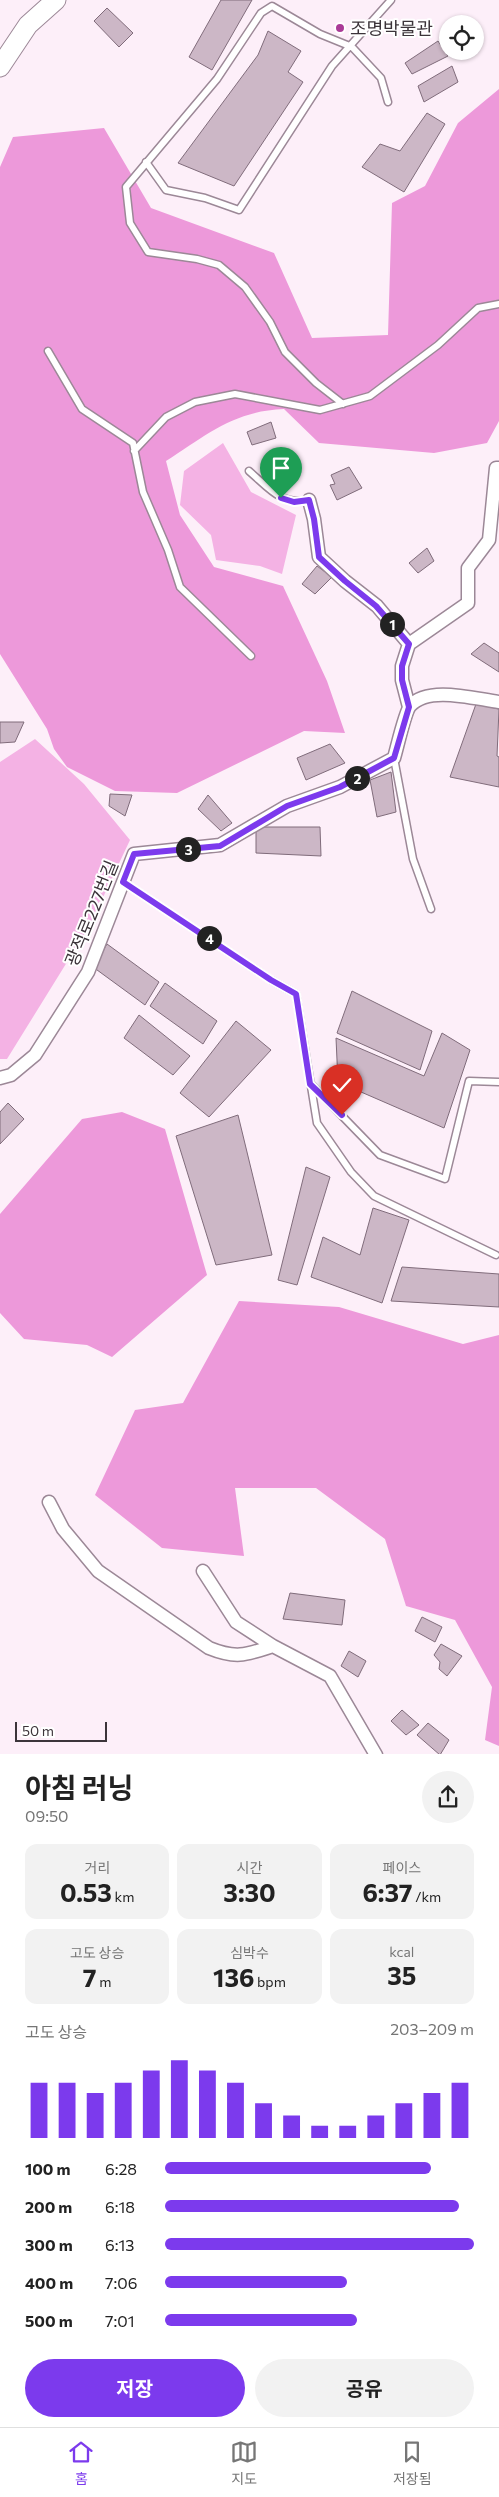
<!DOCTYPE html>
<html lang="ko">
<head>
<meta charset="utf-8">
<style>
  body { margin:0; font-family:Commissioner,"Noto Sans KR",sans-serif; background:#f2f2f2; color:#222; height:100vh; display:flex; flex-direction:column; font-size:19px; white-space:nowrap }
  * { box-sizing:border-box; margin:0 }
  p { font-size:16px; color:#767676 }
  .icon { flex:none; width:28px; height:28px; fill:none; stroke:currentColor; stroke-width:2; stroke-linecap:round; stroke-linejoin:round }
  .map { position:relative; height:1754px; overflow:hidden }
  .panel { display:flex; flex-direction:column; background:#fff; flex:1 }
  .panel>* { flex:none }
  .controls { position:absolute; left:439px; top:15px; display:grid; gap:10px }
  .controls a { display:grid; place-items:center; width:45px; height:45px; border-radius:50%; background:#fff; box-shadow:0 1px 4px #0004; font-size:25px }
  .scale { position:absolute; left:15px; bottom:12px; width:92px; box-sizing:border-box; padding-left:5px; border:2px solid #3c343a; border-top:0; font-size:14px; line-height:18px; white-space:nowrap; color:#3c343a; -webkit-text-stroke:4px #fff; paint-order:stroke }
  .pin { position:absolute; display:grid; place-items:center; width:42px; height:42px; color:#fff; margin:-51px -21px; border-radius:50% 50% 50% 0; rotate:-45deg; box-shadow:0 0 5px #0007 }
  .pin .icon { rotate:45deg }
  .km { position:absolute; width:25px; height:25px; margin:-12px; border-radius:50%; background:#222; color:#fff; font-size:14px; line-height:25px; text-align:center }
  .round { display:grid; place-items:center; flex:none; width:52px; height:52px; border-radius:26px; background:#f2f2f2 }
  .headline { display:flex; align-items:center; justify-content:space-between; height:85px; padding:0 25px }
  h1 { font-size:28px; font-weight:700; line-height:38px }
  .figures { display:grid; grid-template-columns:repeat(3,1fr); gap:8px; height:85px; padding:5px 25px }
  .figures div { display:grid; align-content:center; border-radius:12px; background:#f2f2f2; text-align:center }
  .figures b { font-size:25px; font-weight:700 }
  .figures small { font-size:14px; font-weight:400 }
  .figures p { font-size:14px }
  .chart { height:140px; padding:10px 25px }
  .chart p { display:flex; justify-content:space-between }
  .chart svg { width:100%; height:90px; margin-top:5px; stroke:#7c3aed; stroke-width:6 }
  .cta { display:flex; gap:10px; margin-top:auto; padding:10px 25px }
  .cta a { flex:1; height:58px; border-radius:30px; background:#7c3aed; color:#fff; font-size:20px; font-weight:700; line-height:58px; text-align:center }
  .cta a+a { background:#f2f2f2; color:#222 }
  ul { padding:0 25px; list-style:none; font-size:16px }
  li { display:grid; grid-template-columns:80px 60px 1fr; align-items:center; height:38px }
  li i { height:12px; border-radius:6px; background:#7c3aed }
  .menu { display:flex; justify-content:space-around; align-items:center; height:70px; border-top:1px solid #e0e0e0; background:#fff; font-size:14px; color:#767676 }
  .menu a { display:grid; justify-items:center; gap:2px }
  .menu .selected { color:#7c3aed }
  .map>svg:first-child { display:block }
  .green { fill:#f4b2e4 }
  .forest { fill:#ed99da }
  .building { fill:#ccb7c6; stroke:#806c7b }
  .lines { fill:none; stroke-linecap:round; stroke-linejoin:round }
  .lane-casing { stroke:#9c8897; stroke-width:9 }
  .street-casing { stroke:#9c8897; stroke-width:15 }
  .secondary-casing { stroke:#9c8897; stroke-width:21 }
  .lane { stroke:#fff; stroke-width:6 }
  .street { stroke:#fff; stroke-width:12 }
  .secondary { stroke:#fff; stroke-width:19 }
  .route-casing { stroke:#fff; stroke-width:10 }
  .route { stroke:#7c3aed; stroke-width:6 }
  .poi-dot { fill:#aa3a97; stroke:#fff; stroke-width:2 }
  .labels { text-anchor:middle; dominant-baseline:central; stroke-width:4; stroke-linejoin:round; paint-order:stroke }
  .poi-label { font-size:18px; fill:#3c343a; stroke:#fff; text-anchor:start }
  .street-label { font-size:18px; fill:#3c343a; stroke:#fff }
</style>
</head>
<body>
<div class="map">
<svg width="499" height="1755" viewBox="0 0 499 1755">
  <rect width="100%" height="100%" fill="#fdeff9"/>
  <path class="green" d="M223 443 251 492 296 515 282 574 260 566 216 560 211 535 180 505 184 471Z
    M35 739 84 784 130 840 90 925 7 1059H0V762Z"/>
  <path class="forest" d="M499 89V421L487 443 434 453 319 443 284 409C233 411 207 435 166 461L180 515 214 567 283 586 327 681 345 733 304 731 177 793 115 791 67 767 54 749 47 729 0 654V167L13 137 104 128 151 208 274 253 312 338 388 335 392 203 425 186 458 123Z
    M122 1112 165 1129 207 1275 112 1357 87 1345 24 1339 0 1313V1214L82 1119Z
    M239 1301 339 1307 463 1344 499 1335V1746L485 1740 492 1687 455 1620 406 1606 385 1539 316 1488H235L244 1556 162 1548 95 1495 135 1410 183 1403Z"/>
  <path class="building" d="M221 0H252L212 70 189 57Z
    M107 8 133 33 119 47 94 21Z
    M268 31 301 51 288 72 303 82 234 186 178 163 258 55Z
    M438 41 448 56 412 74 405 63Z
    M452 66 458 82 424 102 418 86Z
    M427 113 445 124 404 192 362 167 380 144 400 151Z
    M271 422 276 438 252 445 247 432Z
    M349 467 362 488 337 500 330 485 335 484 331 475Z
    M427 548 434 561 418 573 409 563Z
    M317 566 332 577 315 594 302 584Z
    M484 643 499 653V672L471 654Z
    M476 704 499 709 497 756 499 757V787L450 777Z
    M0 722H24L15 742 0 743Z
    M330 744 345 763 306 780 297 758Z
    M391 772 396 812 377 817 370 780Z
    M110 794 132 795 125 816 109 806Z
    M208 795 232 823 221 831 198 809Z
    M256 827H320L321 856 256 853Z
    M107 944 159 982 145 1005 93 967Z
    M165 983 217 1021 203 1044 150 1006Z
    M352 991 432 1031 420 1070 337 1033Z
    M139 1015 190 1056 173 1075 124 1038Z
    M236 1021 271 1050 209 1117 180 1093Z
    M442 1033 470 1050 444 1128 338 1082 336 1038 424 1076Z
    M8 1103 24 1119 0 1144V1112Z
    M238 1115 272 1255 216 1265 176 1136Z
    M306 1167 330 1177 297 1285 278 1280Z
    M373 1208 409 1220 382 1303 311 1277 323 1237 360 1255Z
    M402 1267 499 1274V1307L391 1301Z
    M290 1593 345 1600 342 1625 283 1619Z
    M422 1617 442 1627 435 1642 415 1631Z
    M441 1644 462 1656 447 1676 439 1669 440 1662 434 1655Z
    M349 1651 366 1661 358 1677 341 1666Z
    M402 1710 419 1725 406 1735 391 1721Z
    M428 1723 449 1740 440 1755 417 1735Z"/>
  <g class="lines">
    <g class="lane-casing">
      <path id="lane" d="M146 162 166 190 205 198 239 210 332 66 391 0
        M48 351 82 409 133 443 143 492 168 550 180 587 251 656
        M343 404 316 383 285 352 270 322 245 287 219 265 197 259 148 252 130 223 126 187 217 79 261 13 272 6 320 34 352 47 381 78 388 102
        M134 451 166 417 195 402 235 394 320 410 370 396 438 345 478 308 499 304
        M249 471C270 489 280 505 309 500
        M394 758 413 859 431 909
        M123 882 271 980 296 994 317 1123 351 1172 374 1196 496 1255
        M311 1084 380 1155 445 1179 469 1081 499 1082"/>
    </g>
    <g class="street-casing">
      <path id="street" d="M309 500 314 519 319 557 345 581 377 606 409 644
        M409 707 402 680V666L409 644 468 603V568L489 540 496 468H499
        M0 1078 11 1075 35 1055 88 972 134 854 220 845 287 806 340 787 394 758C397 748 405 712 410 706 428 685 475 699 499 702
        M49 1502 63 1529 98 1571 209 1648C236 1659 246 1655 273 1646L330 1676 376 1755
        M203 1571 236 1622 273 1646"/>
    </g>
    <g class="secondary-casing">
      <path id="secondary" d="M0 67 28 25 56 0"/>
    </g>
    <use href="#lane" class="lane"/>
    <use href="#street" class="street"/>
    <use href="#secondary" class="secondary"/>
  </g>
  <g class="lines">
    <g class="route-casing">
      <path id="route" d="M281 498 294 502 309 500 314 519 319 557 345 581 376 606 409 644 402 666V680L409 707 394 758 340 787 287 806 220 846 134 854 123 882 271 980 296 994 310 1084 342 1115"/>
    </g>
    <use href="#route" class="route"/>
  </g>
  <circle class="poi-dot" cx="340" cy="28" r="5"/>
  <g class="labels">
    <g class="poi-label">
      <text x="350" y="28">조명박물관</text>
    </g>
    <g class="street-label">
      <text transform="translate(91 913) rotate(-68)">광적로227번길</text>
    </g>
  </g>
</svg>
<div class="controls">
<a><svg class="icon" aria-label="locate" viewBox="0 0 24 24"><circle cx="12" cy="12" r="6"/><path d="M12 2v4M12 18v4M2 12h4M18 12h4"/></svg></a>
</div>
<div class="scale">50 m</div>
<div class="pin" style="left:281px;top:498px;background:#1e9e55"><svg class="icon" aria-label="arrive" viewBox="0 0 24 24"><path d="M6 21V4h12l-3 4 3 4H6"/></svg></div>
<div class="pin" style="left:342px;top:1115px;background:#d93025"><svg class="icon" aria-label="check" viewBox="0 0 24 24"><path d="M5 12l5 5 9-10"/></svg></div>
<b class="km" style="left:392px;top:624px">1</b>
<b class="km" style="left:357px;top:778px">2</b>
<b class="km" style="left:188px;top:849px">3</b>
<b class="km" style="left:209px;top:938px">4</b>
</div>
<section class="panel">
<div class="headline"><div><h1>아침 러닝</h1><p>09:50</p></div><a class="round"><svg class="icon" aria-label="share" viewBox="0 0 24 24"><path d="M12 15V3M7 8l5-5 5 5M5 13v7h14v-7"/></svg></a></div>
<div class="figures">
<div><p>거리</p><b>0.53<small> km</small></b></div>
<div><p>시간</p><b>3:30</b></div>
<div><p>페이스</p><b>6:37<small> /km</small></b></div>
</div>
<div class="figures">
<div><p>고도 상승</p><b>7<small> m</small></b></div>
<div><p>심박수</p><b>136<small> bpm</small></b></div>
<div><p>kcal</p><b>35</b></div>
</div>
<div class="chart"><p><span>고도 상승</span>203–209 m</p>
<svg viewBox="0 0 160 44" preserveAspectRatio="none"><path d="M5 44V17M15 44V17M25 44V22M35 44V17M45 44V11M55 44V6M65 44V11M75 44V17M85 44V27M95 44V33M105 44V38M115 44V38M125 44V33M135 44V27M145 44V22M155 44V17"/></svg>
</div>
<ul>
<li><b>100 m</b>6:28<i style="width:86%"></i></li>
<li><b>200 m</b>6:18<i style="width:95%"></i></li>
<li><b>300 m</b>6:13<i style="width:100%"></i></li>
<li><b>400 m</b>7:06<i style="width:59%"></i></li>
<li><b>500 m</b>7:01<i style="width:62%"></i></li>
</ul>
<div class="cta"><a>저장</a><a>공유</a></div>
</section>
<nav class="menu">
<a class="selected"><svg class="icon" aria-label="home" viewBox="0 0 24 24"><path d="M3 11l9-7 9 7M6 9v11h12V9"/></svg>홈</a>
<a><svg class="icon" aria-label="map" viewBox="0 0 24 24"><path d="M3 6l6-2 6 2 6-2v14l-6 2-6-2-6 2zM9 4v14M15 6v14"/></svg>지도</a>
<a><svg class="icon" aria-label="saved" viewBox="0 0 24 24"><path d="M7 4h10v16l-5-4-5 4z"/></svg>저장됨</a>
</nav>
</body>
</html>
